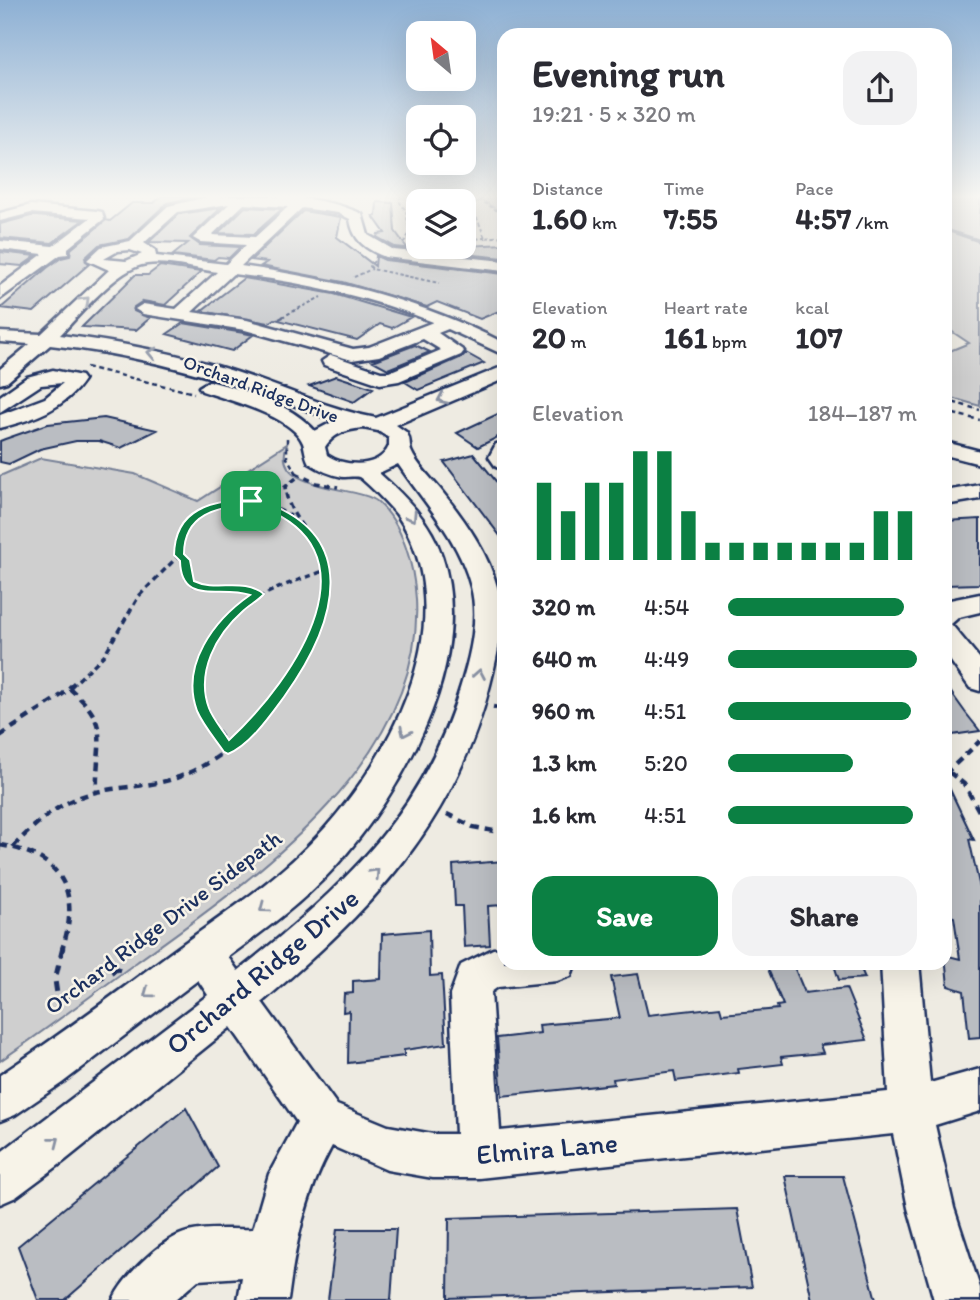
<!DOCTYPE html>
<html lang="en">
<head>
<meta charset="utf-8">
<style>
  body { margin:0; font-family:Itim,sans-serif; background:#f2f2f3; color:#2b2b33; height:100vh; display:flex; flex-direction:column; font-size:26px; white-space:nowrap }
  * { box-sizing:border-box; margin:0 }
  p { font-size:23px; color:#7c7c81 }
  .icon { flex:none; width:38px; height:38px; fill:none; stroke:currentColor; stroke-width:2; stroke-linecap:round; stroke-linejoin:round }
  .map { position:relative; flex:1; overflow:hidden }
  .sheet { position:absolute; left:497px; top:28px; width:455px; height:942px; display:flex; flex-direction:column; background:#fff; border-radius:21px; box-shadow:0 7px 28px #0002 }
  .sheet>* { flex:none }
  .needle { width:46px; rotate:331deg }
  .controls { position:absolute; left:406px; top:21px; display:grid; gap:14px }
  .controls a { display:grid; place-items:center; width:70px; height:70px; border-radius:14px; background:#fff; box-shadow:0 7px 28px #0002; font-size:35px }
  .pin { position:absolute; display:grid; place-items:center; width:60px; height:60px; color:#fff; margin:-30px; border-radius:14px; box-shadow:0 4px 10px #0006 }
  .round { display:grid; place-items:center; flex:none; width:74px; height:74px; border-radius:21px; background:#f2f2f3 }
  .headline { display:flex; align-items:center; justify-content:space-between; height:119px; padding:0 35px }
  h1 { font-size:38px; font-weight:700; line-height:52px }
  .stats { display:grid; grid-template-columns:repeat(3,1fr); gap:10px; height:119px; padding:7px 35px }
  .stats div { display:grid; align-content:center }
  .stats b { font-size:30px; font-weight:700 }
  .stats small { font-size:19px; font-weight:400 }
  .stats p { font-size:19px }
  .chart { height:196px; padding:14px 35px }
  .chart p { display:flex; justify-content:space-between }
  .chart svg { width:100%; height:126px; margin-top:7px; stroke:#0b8043; stroke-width:6 }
  .cta { display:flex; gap:14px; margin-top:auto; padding:14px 35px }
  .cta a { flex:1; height:80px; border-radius:21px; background:#0b8043; color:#fff; font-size:28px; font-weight:700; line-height:80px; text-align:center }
  .cta a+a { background:#f2f2f3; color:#2b2b33 }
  ul { padding:0 35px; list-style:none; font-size:23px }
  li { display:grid; grid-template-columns:112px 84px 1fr; align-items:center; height:52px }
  li i { height:18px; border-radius:9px; background:#0b8043 }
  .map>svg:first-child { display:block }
  .green { fill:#cfcfcf; stroke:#757f96; stroke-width:2 }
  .building { fill:#babdc2; stroke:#1b2f5e; stroke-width:2 }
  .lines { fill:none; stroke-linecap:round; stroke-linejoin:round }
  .minor-casing { stroke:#1b2f5e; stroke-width:5 }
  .path-far4 { stroke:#1b2f5e; stroke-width:2; stroke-dasharray:3.5 2.5; stroke-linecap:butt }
  .path-far3 { stroke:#1b2f5e; stroke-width:2.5; stroke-dasharray:5 3.5; stroke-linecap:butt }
  .path-far2 { stroke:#1b2f5e; stroke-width:3.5; stroke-dasharray:6 4.5; stroke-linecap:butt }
  .path-far1 { stroke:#1b2f5e; stroke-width:4.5; stroke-dasharray:8 6; stroke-linecap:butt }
  .path { stroke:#1b2f5e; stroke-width:5; stroke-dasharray:10 8; stroke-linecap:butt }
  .minor { fill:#f7f3e8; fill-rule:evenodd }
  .oneway { stroke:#8991a3 }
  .route { fill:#0b8043; stroke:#fff; stroke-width:2; fill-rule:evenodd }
  .labels { text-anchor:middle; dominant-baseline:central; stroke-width:5; stroke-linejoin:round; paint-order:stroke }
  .far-street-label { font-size:19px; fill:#1b2f5e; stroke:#f7f3e8 }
  .street-label { font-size:23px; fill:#1b2f5e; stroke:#f7f3e8 }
  .near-street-label { font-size:28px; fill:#1b2f5e; stroke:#f7f3e8 }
</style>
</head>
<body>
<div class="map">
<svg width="980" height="1300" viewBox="0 0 980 1300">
  <rect width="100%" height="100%" fill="#eeebe2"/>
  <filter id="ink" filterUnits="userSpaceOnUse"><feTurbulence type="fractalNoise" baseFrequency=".0143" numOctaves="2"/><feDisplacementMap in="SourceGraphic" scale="14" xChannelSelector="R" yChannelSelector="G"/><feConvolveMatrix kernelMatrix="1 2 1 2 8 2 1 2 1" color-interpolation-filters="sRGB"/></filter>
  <g filter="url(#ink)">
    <path class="green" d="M431 196H504V214L483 201 464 204V201H443Z
      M945 196H980V240L945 229 948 224 945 223Z
      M945 230 980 242V406L945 396V353L969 343 945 327Z
      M287 444C269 492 358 485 378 502 403 524 414 567 416 599 425 761 253 879 137 962 92 995 47 1029 0 1061V476L41 458 135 474 198 501Z"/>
    <path class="building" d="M162 196H199L167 203 129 239 99 245 85 258 89 264 34 312 1 308 47 268 61 258 70 256 71 249 106 220 110 221 132 203H154Z
      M377 202 393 203 395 231 408 249 504 244V258L395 247 377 237 378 234 385 233 373 216H376Z
      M245 207 282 209 254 234 218 233Z
      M221 208 190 238 200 245 240 247 229 258 218 257 214 260 173 255 188 243 149 242 179 214Z
      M303 211 341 217 337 237 375 266 376 256 385 260 504 274V309L480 319 437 302 427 307 343 282 261 266 267 262 251 260Z
      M31 216H36L83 220 52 243 0 238V224Z
      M0 252 36 256 22 266 0 264Z
      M160 266 201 272 165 305 143 301 134 307V311L150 318 136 330 82 327 135 275H148Z
      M244 278 334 294 411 317 392 328 380 324 357 340 275 319 269 323 201 311Z
      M183 323 244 333 253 335 232 351 167 334Z
      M415 345 430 352 388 369 373 361Z
      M466 353 484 363 418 390 405 382 462 357Z
      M336 376 373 388 354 402 309 386Z
      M504 411V434L478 447 457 433Z
      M104 418 157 430 121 448 99 441H76L40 449 9 464 0 462V441L5 439 48 424Z
      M474 454 504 491V541L444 462Z
      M980 519V584L945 585V521Z
      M945 684 965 712 980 731 945 736Z
      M945 779 974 840 969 839 980 888V1037L969 1038 964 991 948 986 945 955 960 959 954 917 945 915Z
      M504 861V905L488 906 490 945 464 947 462 906H455L453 865Z
      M429 930 430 976 442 975 446 1044 404 1050V1056L348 1063 349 1011 343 1012 344 994 353 993V981L381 979 382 934Z
      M765 962H792L805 993 846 988 867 1040 820 1045 823 1053 781 1057 783 1064 738 1069 739 1073 676 1081 674 1071 613 1079 614 1084 502 1096 497 1038 540 1033 539 1025 620 1018 611 977 638 974 648 1015 720 1007 722 1014 778 1009 777 1006 783 1005Z
      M833 962H858L865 978 839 980Z
      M186 1108 218 1167 65 1300H38L18 1246Z
      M785 1176H843L876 1300H812Z
      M737 1209 752 1287 448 1298 449 1218Z
      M337 1229H396L391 1300H328Z"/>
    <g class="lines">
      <g class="minor-casing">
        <path id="minor" d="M208 197C256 195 318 193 362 214L368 235 394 250 504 261V271L385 257C366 249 353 241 350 219L338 213 302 208 241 266C334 279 420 300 504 343V355L448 329 438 333 464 351 461 355 399 381 380 384 324 365 322 361 331 355 381 372H389L441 350 423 339 379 356 352 360 245 330 143 314 135 309 143 304 176 309 217 272C195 269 168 261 147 264 118 267 80 315 60 335 118 342 177 353 233 371 281 386 327 409 376 418L504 366V379L396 425 406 432C411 438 409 445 411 451 417 465 431 478 440 489 465 520 488 552 498 590 505 621 498 654 490 685 456 823 368 913 262 1002L337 1105 388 1126 433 1134H456L450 995 461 965 493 949 504 948V962H576L571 976 557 981 498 987 491 992 500 1131 888 1092 881 962H919L930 1083 980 1069V1111L935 1125 954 1208 980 1288V1300H934L908 1208 893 1134 479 1178H433L387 1170 332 1146C305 1195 295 1246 288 1300H238L242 1277 198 1280 175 1300H113C123 1277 162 1238 188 1232 208 1227 232 1230 253 1229L269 1174 297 1122 231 1027 63 1162 16 1197 0 1204V1153L208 995 198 980 62 1083 15 1115 0 1121V1075C59 1036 116 993 173 951 218 918 267 887 307 847 386 769 469 621 397 515 392 508 366 481 359 477 355 476 348 477 343 477 331 475 320 470 309 463 305 456 305 448 303 443 292 416 228 400 202 391L199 387 209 381C245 390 290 403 315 431L334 421C241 383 149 356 50 345L7 382 0 384V369L30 344 0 342V332L41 334 109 270 87 260 101 247 130 241 168 206ZM229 204 193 238 200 242 246 245 226 264 156 256 155 250 144 243 178 212ZM244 204 288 207 255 237 212 235ZM130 250 142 254 126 261 104 259 118 251ZM233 274C301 282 369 296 433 322L369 347 353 349 247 320 192 312ZM363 428 378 431 389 438V446C379 469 345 467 327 455L325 447C334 433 347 430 363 428ZM398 464C425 504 459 539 471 587 479 618 471 652 462 682 424 815 343 887 238 971L228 957C265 930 303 902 334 868 403 792 477 661 442 556 431 522 405 496 379 473Z
          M31 205 97 211 102 212 104 219 68 248V254L60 255 0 299V286L43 254 0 249V241L53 246 90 218 31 213 0 221V213Z
          M53 370 81 376 84 380C65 409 32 420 0 428V415L45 398 63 383 41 385 0 412V396L27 377Z
          M945 442 980 451V464L945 455Z
          M504 443V469L496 467 489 457 496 444Z
          M980 485V499L945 505V491Z
          M980 594V612L959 617 951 624 980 659V691L970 688 945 653V601Z"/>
      </g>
      <path class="path-far4" d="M401 196 399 201 406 211 410 233 404 242
        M434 196 456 201
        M474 196 504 215
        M464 204 478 220 485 238 504 236
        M407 239 418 238
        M464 240 485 238
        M374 261 370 266 372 269 439 283
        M354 277 372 269
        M282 317 321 297"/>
      <path class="path-far3" d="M279 319 285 316
        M86 367 194 393
        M945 400 980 410
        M945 412 980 420
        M287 438V458L298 475"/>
      <path class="path-far2" d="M296 473 316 483 338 487
        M179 555 185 560 187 579 195 586 237 587 257 594
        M78 680 104 655 139 596 179 555 181 531 192 518 219 504 240 501 262 502 291 516
        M199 680C208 611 268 590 327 570
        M292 680C313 650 340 594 323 558 311 532 288 517 285 487L300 475"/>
      <path class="path-far1" d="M200 678 207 714 228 749
        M69 688C114 726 95 741 97 792
        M493 707 504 709
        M0 736 63 694 79 678
        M949 772 964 784 980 813
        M945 774 980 741
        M447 814 473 827 504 833
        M0 845C61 855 82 891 62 949
        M13 847C43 815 69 795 112 789 134 786 156 785 176 778 226 760 264 721 293 678"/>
      <path class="path" d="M63 947 55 980 57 994 69 995 117 969 128 972"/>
      <use href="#minor" class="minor"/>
    </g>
    <defs><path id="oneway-chevron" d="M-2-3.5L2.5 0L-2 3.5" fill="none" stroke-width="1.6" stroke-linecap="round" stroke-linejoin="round" transform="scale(1.75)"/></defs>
    <g class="oneway">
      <use href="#oneway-chevron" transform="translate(85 301) rotate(-44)"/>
      <use href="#oneway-chevron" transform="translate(152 353) rotate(-168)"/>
      <use href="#oneway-chevron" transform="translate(442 399) rotate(156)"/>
      <use href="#oneway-chevron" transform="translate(412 517) rotate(57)"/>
      <use href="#oneway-chevron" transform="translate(479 674) rotate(-80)"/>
      <use href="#oneway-chevron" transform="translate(405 732) rotate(115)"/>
      <use href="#oneway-chevron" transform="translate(375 873) rotate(-47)"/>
      <use href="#oneway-chevron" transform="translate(264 908) rotate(143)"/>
      <use href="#oneway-chevron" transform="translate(148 993) rotate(144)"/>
      <use href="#oneway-chevron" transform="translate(55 1141) rotate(-38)"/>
    </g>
  </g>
  <linearGradient id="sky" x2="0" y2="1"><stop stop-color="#8db0d4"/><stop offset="0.52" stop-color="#f7f6f2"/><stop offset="1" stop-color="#f7f6f2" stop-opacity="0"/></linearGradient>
  <rect width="980" height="378" fill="url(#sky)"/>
  <path class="route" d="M251 498C365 529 338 622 284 697 270 716 250 745 228 754L224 752C215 739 203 725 197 711 180 665 214 620 250 595 220 585 181 606 180 561L174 555C175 507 212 502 251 498ZM251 504C386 545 295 679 229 740 223 730 213 719 209 708 196 672 216 635 243 611 249 605 258 601 264 594 243 577 216 592 194 581L190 560 184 554C184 514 217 507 251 504Z"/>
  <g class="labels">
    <g class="far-street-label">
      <text transform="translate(261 389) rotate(20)">Orchard Ridge Drive</text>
    </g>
    <g class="street-label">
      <text transform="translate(163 922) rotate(-37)">Orchard Ridge Drive Sidepath</text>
    </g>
    <g class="near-street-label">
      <text transform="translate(262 971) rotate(-40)">Orchard Ridge Drive</text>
      <text transform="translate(547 1148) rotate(-5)">Elmira Lane</text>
    </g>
  </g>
</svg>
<div class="controls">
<a><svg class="needle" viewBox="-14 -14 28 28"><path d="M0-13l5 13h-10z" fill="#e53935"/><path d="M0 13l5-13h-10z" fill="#7c7c81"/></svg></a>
<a><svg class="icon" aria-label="locate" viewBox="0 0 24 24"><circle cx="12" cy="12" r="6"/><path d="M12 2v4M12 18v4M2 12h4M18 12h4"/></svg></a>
<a><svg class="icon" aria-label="layers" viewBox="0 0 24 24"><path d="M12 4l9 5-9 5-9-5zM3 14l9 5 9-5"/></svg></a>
</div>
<div class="pin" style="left:251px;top:501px;background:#1e9e55"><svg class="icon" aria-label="arrive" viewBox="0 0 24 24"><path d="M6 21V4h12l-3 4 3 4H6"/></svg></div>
<section class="sheet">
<div class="headline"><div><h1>Evening run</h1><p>19:21 · 5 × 320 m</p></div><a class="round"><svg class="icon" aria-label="share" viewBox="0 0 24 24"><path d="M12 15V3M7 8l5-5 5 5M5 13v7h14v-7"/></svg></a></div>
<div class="stats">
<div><p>Distance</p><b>1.60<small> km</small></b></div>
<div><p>Time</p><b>7:55</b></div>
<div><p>Pace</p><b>4:57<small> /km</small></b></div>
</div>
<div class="stats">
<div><p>Elevation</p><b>20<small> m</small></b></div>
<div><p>Heart rate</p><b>161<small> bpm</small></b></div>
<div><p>kcal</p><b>107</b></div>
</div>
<div class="chart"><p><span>Elevation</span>184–187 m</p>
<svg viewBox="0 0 160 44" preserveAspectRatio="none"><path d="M5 44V17M15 44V27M25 44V17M35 44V17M45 44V6M55 44V6M65 44V27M75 44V38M85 44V38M95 44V38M105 44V38M115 44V38M125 44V38M135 44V38M145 44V27M155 44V27"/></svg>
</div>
<ul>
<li><b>320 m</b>4:54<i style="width:93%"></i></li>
<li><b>640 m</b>4:49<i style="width:100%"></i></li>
<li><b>960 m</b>4:51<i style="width:97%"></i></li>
<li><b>1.3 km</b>5:20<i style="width:66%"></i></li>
<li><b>1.6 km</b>4:51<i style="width:98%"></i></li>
</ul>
<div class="cta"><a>Save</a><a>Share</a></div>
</section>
</div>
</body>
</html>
